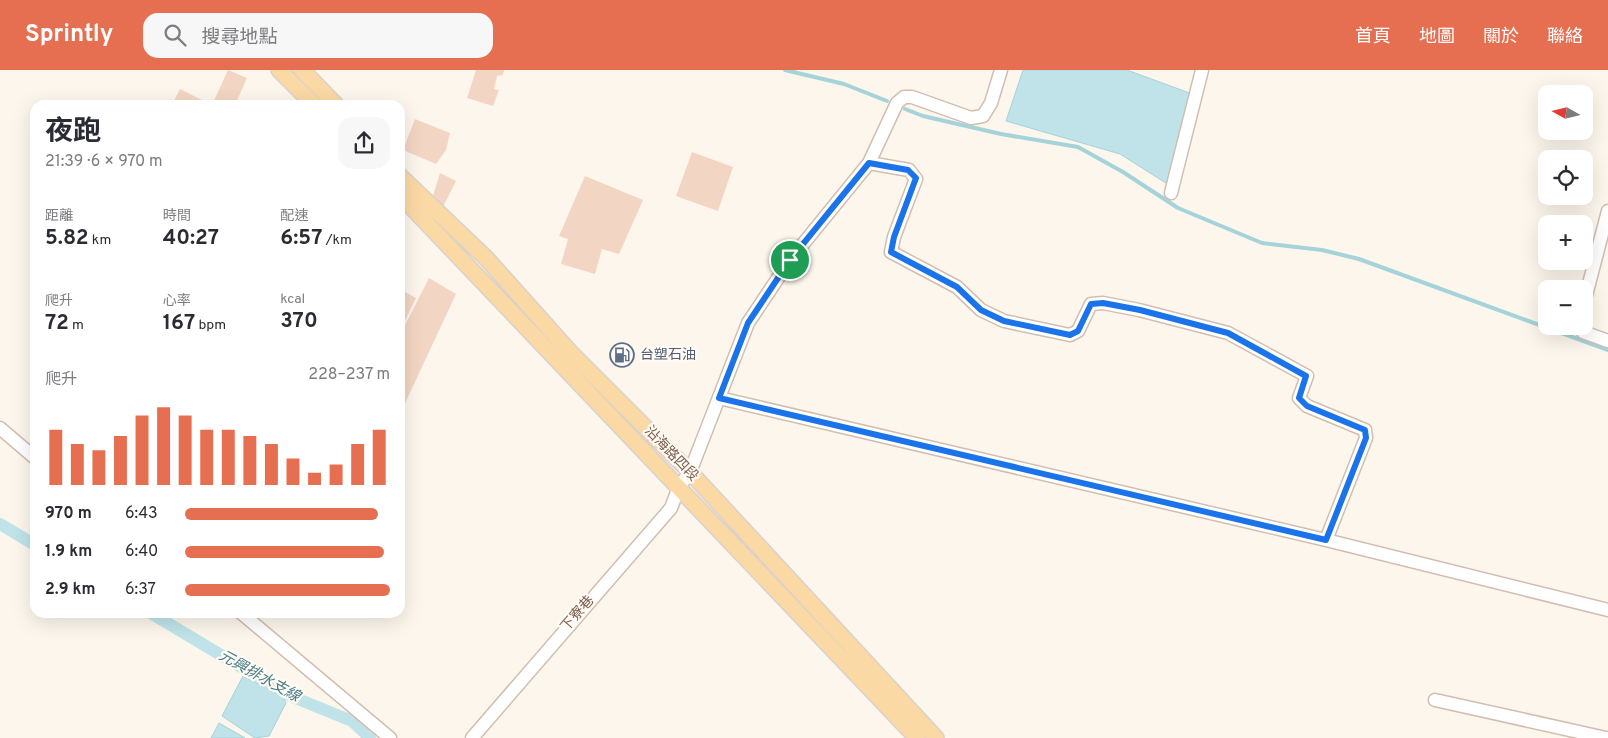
<!DOCTYPE html>
<html lang="zh-TW">
<head>
<meta charset="utf-8">
<style>
  body { margin:0; font-family:Overpass,"Noto Sans TC",sans-serif; background:#f7f7f7; color:#2b2b33; height:100vh; display:flex; flex-direction:column; font-size:19px; white-space:nowrap }
  * { box-sizing:border-box; margin:0 }
  p { font-size:16px; color:#7c7c81 }
  .icon { flex:none; width:28px; height:28px; fill:none; stroke:currentColor; stroke-width:2; stroke-linecap:round; stroke-linejoin:round }
  .map { position:relative; flex:1; overflow:hidden }
  .side { position:absolute; left:30px; top:30px; width:375px; height:518px; display:flex; flex-direction:column; background:#fff; border-radius:15px; box-shadow:0 5px 20px #0002 }
  .side>* { flex:none }
  .needle { width:32px; rotate:278deg }
  .controls { position:absolute; left:1538px; top:15px; display:grid; gap:10px }
  .controls a { display:grid; place-items:center; width:55px; height:55px; border-radius:10px; background:#fff; box-shadow:0 5px 20px #0002; font-size:25px }
  .pin { position:absolute; display:grid; place-items:center; width:42px; height:42px; color:#fff; margin:-21px; border:2px solid #fff; border-radius:50%; box-shadow:0 1px 5px #0007 }
  .round { display:grid; place-items:center; flex:none; width:52px; height:52px; border-radius:15px; background:#f7f7f7 }
  .overview { display:flex; align-items:center; justify-content:space-between; height:85px; padding:0 15px }
  h1 { font-size:28px; font-weight:700; line-height:38px }
  .stats { display:grid; grid-template-columns:repeat(3,1fr); gap:8px; height:85px; padding:5px 15px }
  .stats div { display:grid; align-content:center }
  .stats b { font-size:21px; font-weight:700 }
  .stats small { font-size:14px; font-weight:400 }
  .stats p { font-size:14px }
  .chart { height:140px; padding:10px 15px }
  .chart p { display:flex; justify-content:space-between }
  .chart svg { width:100%; height:90px; margin-top:5px; stroke:#e76f51; stroke-width:6 }
  ul { padding:0 15px; list-style:none; font-size:16px }
  li { display:grid; grid-template-columns:80px 60px 1fr; align-items:center; height:38px }
  li i { height:12px; border-radius:6px; background:#e76f51 }
  header { display:flex; align-items:center; gap:30px; box-sizing:border-box; height:70px; padding:0 25px; background:#e76f51; color:#fff }
  header strong { font-size:24px }
  nav { display:flex; gap:28px; margin-inline-start:auto; font-size:18px }
  .search { width:350px; height:45px; background:#f7f7f7; display:flex; align-items:center; gap:12px; box-sizing:border-box; padding:0 18px; border-radius:15px; color:#7c7c81; font-size:19px }
  .map>svg:first-child { display:block }
  .water { fill:#bfe3e8; stroke:#a5d3da }
  .lines { fill:none; stroke-linecap:round; stroke-linejoin:round }
  .stream { stroke:#a5d3da; stroke-width:4 }
  .canal { stroke:#bfe3e8; stroke-width:12 }
  .building { fill:#f3d5c3 }
  .minor-casing { stroke:#d1beb0; stroke-width:15 }
  .major-casing { stroke:#dad1cd; stroke-width:18 }
  .minor { stroke:#fff; stroke-width:12 }
  .major { stroke:#fbd9a5; stroke-width:15 }
  .route-casing { stroke:#fff; stroke-width:10 }
  .route { stroke:#1a73e8; stroke-width:6 }
  .labels { text-anchor:middle; dominant-baseline:central; stroke-width:4.5; stroke-linejoin:round; paint-order:stroke }
  .service-label { font-size:14px; fill:#4e5e75; stroke:#fffaf3; text-anchor:start }
  .street-label { font-size:14px; fill:#7a5c4d; stroke:#fffaf3 }
  .water-label { font-size:15px; font-style:italic; fill:#437c86; stroke:#fffaf3 }
</style>
</head>
<body>
<header>
<strong>Sprintly</strong>
<div class="search"><svg class="icon" aria-label="search" viewBox="0 0 24 24"><circle cx="10" cy="10" r="6"/><path d="M15 15l6 6"/></svg>搜尋地點</div>
<nav><a>首頁</a><a>地圖</a><a>關於</a><a>聯絡</a></nav>
</header>
<div class="map">
<svg width="1608" height="668" viewBox="0 0 1608 668">
  <rect width="100%" height="100%" fill="#fdf6ec"/>
  <path class="water" d="M1023 0H1127L1195 25 1169 115 1120 84 1006 51Z
    M243 606 283 628 286 633 269 666 255 668 222 646Z
    M219 653 245 668H211Z"/>
  <g class="lines">
    <path class="stream" d="M785 0 844 14 887 31
      M905 39 923 46 1001 64 1078 77 1123 102 1178 138 1262 173 1322 180 1359 189 1608 280"/>
    <path class="canal" d="M0 454 35 475
      M149 542 288 625 352 651 370 668"/>
  </g>
  <path class="building" d="M228 0 247 8 235 35H172L180 19 212 35Z
    M476 0H504L503 5 497 6 494 19 499 20 493 36 467 28Z
    M415 49 450 63 446 80 436 94 403 80Z
    M692 82 733 97 718 141 676 126Z
    M440 103 456 111 443 137 431 132Z
    M585 106 643 130 619 184 602 179 595 204 561 194 568 169 559 166Z
    M429 208 456 224 400 344V265Z
    M400 219 416 228 400 261Z"/>
  <g class="lines">
    <g class="minor-casing">
      <path id="minor" d="M869 93 909 100 916 109 894 167 891 182 957 217 981 240 1004 251 1070 265 1078 261 1091 234 1103 233 1139 240 1228 263 1307 306 1299 328 1307 336 1365 360 1366 368 1326 470
        M1171 123 1202 0
        M1584 233 1608 141
        M1582 256 1583 262 1608 271
        M719 328 1326 470 1608 540
        M0 358 35 388
        M240 542 390 668
        M1435 630 1606 668
        M472 668 671 438 679 417 690 402 748 253 790 190 869 93 897 33 904 27H912L971 48 983 46 991 33 1001 0"/>
    </g>
    <g class="major-casing">
      <path id="major" d="M279 0 314 35
        M302 0 336 35
        M400 106 486 188 570 282 690 402 936 668
        M400 125 917 668"/>
    </g>
    <use href="#minor" class="minor"/>
    <use href="#major" class="major"/>
  </g>
  <g class="lines">
    <g class="route-casing">
      <path id="route" d="M869 93 908 100 916 108 894 167 891 182 957 217 981 240 1004 251 1070 265 1078 261 1091 234 1103 233 1140 240 1228 263 1306 306 1299 328 1307 336 1365 360 1366 368 1326 470 719 328 748 253 790 190Z"/>
    </g>
    <use href="#route" class="route"/>
  </g>
  <defs>
    <g id="fuel-ring" transform="scale(1.25)"><circle r="9.5" fill="#fffaf3" stroke="#5c6f8a" stroke-width="1.5"/><path d="M-5.5-6h7V0h2V4h1.3V-2.5L3-4.5l.8-.8L6-3V5H2.5V1h-1V6h-7ZM-4.2-4.7v3.2H.2V-4.7Z" fill="#5c6f8a"/></g>
  </defs>
  <g fill-rule="evenodd">
    <use href="#fuel-ring" x="622" y="285"/>
  </g>
  <g class="labels">
    <g class="service-label">
      <text x="640" y="285">台塑石油</text>
    </g>
    <g class="street-label">
      <text transform="translate(671 384) rotate(46)">沿海路四段</text>
      <text transform="translate(578 544) rotate(-49)">下寮巷</text>
    </g>
    <g class="water-label">
      <text transform="translate(259 607) rotate(29)">元興排水支線</text>
    </g>
  </g>
</svg>
<div class="controls">
<a><svg class="needle" viewBox="-14 -14 28 28"><path d="M0-13l5 13h-10z" fill="#e53935"/><path d="M0 13l5-13h-10z" fill="#7c7c81"/></svg></a>
<a><svg class="icon" aria-label="locate" viewBox="0 0 24 24"><circle cx="12" cy="12" r="6"/><path d="M12 2v4M12 18v4M2 12h4M18 12h4"/></svg></a>
<a>+</a>
<a>−</a>
</div>
<div class="pin" style="left:790px;top:190px;background:#1e9e55"><svg class="icon" aria-label="arrive" viewBox="0 0 24 24"><path d="M6 21V4h12l-3 4 3 4H6"/></svg></div>
<section class="side">
<div class="overview"><div><h1>夜跑</h1><p>21:39 · 6 × 970 m</p></div><a class="round"><svg class="icon" aria-label="share" viewBox="0 0 24 24"><path d="M12 15V3M7 8l5-5 5 5M5 13v7h14v-7"/></svg></a></div>
<div class="stats">
<div><p>距離</p><b>5.82<small> km</small></b></div>
<div><p>時間</p><b>40:27</b></div>
<div><p>配速</p><b>6:57<small> /km</small></b></div>
</div>
<div class="stats">
<div><p>爬升</p><b>72<small> m</small></b></div>
<div><p>心率</p><b>167<small> bpm</small></b></div>
<div><p>kcal</p><b>370</b></div>
</div>
<div class="chart"><p><span>爬升</span>228–237 m</p>
<svg viewBox="0 0 160 44" preserveAspectRatio="none"><path d="M5 44V17M15 44V24M25 44V27M35 44V20M45 44V10M55 44V6M65 44V10M75 44V17M85 44V17M95 44V20M105 44V24M115 44V31M125 44V38M135 44V34M145 44V24M155 44V17"/></svg>
</div>
<ul>
<li><b>970 m</b>6:43<i style="width:94%"></i></li>
<li><b>1.9 km</b>6:40<i style="width:97%"></i></li>
<li><b>2.9 km</b>6:37<i style="width:100%"></i></li>
</ul>
</section>
</div>
</body>
</html>
